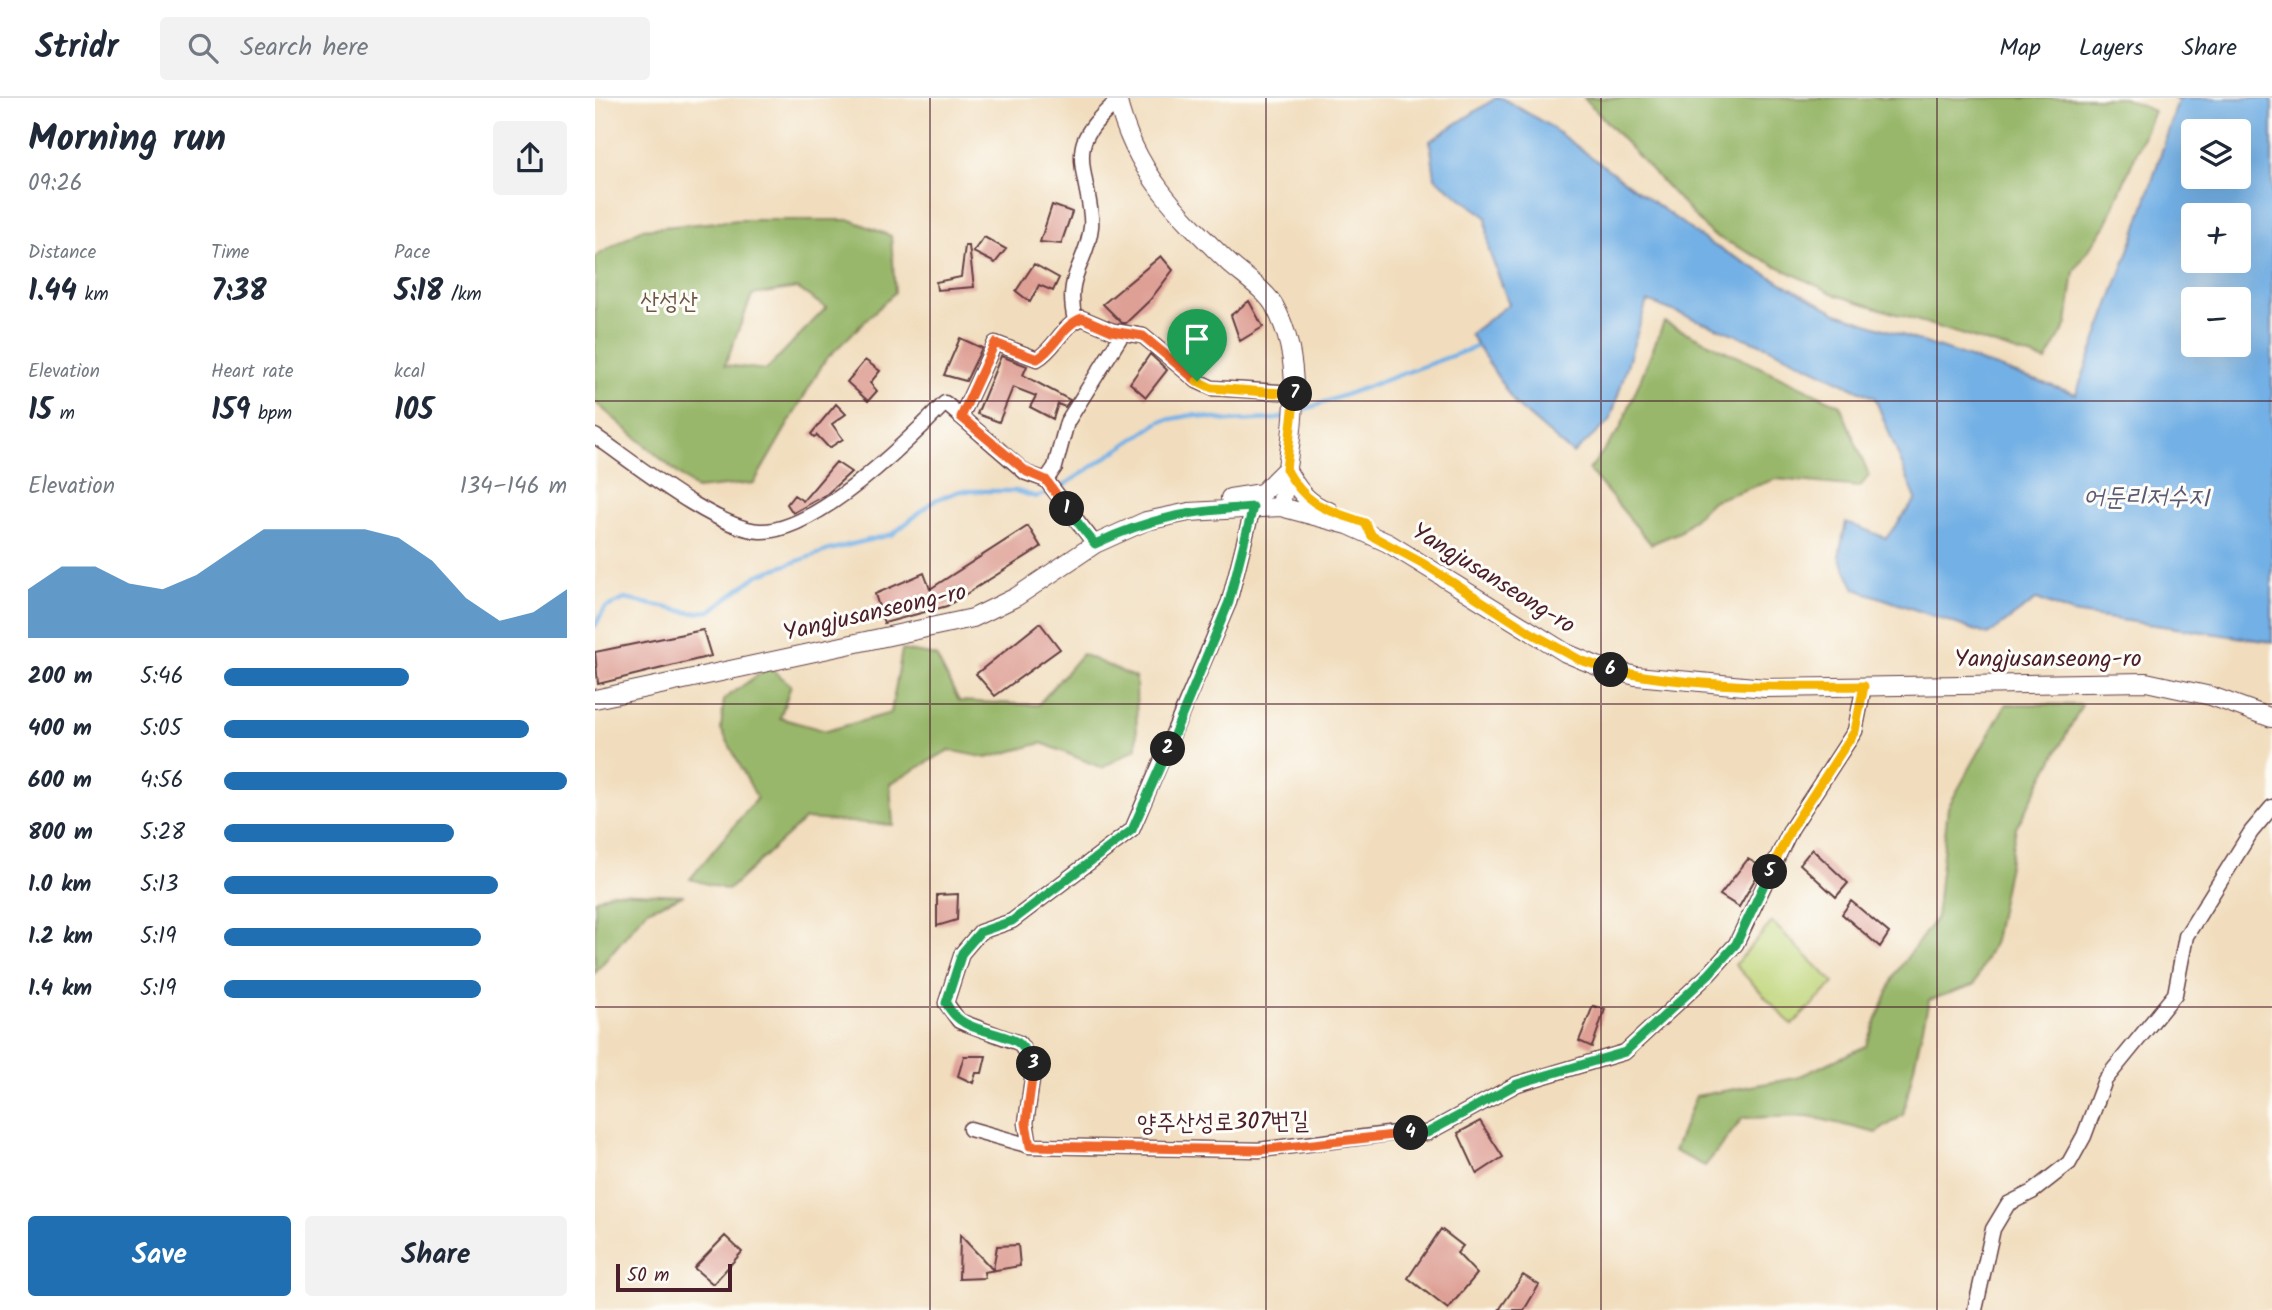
<!DOCTYPE html>
<html lang="en">
<head>
<meta charset="utf-8">
<style>
  body { margin:0; font-family:Kalam,"Poor Story",sans-serif; background:#f2f2f3; color:#1f2937; height:100vh; display:flex; flex-direction:column; font-size:26px; white-space:nowrap }
  * { box-sizing:border-box; margin:0 }
  p { font-size:23px; color:#747a83 }
  .icon { flex:none; width:38px; height:38px; fill:none; stroke:currentColor; stroke-width:2; stroke-linecap:round; stroke-linejoin:round }
  .map { position:relative; flex:1; overflow:hidden }
  .sheet { display:flex; flex-direction:column; background:#fff; width:595px }
  .sheet>* { flex:none }
  .tools { position:absolute; left:1586px; top:21px; display:grid; gap:14px }
  .tools a { display:grid; place-items:center; width:70px; height:70px; border-radius:7px; background:#fff; box-shadow:0 7px 28px #0002; font-size:35px }
  .scale { position:absolute; left:21px; bottom:18px; width:116px; box-sizing:border-box; padding-left:7px; border:4px solid #4a1f2b; border-top:0; font-size:19px; line-height:24px; white-space:nowrap; color:#4a1f2b; -webkit-text-stroke:5px #fdfcf7; paint-order:stroke }
  .pin { position:absolute; display:grid; place-items:center; width:60px; height:60px; color:#fff; margin:-72px -30px; border-radius:50% 50% 50% 0; rotate:-45deg; box-shadow:0 0 7px #0007 }
  .pin .icon { rotate:45deg }
  .km { position:absolute; width:35px; height:35px; margin:-18px; border-radius:50%; background:#222; color:#fff; font-size:19px; line-height:35px; text-align:center }
  .round { display:grid; place-items:center; flex:none; width:74px; height:74px; border-radius:7px; background:#f2f2f3 }
  .headline { display:flex; align-items:center; justify-content:space-between; height:119px; padding:0 28px }
  h1 { font-size:38px; font-weight:800; line-height:52px }
  .figures { display:grid; grid-template-columns:repeat(3,1fr); gap:10px; height:119px; padding:7px 28px }
  .figures div { display:grid; align-content:center }
  .figures b { font-size:30px; font-weight:800 }
  .figures small { font-size:19px; font-weight:400 }
  .figures p { font-size:19px }
  .chart { height:196px; padding:14px 28px }
  .chart p { display:flex; justify-content:space-between }
  .chart svg { width:100%; height:126px; margin-top:7px; fill:#1f6fb2; opacity:.7 }
  .action { display:flex; gap:14px; margin-top:auto; padding:14px 28px }
  .action a { flex:1; height:80px; border-radius:7px; background:#1f6fb2; color:#fff; font-size:28px; font-weight:800; line-height:80px; text-align:center }
  .action a+a { background:#f2f2f3; color:#1f2937 }
  ul { padding:0 28px; list-style:none; font-size:23px }
  li { display:grid; grid-template-columns:112px 84px 1fr; align-items:center; height:52px }
  li i { height:18px; border-radius:9px; background:#1f6fb2 }
  header { display:flex; align-items:center; gap:42px; box-sizing:border-box; height:98px; padding:0 35px; background:#fff; border-bottom:2px solid #e0e1e3 }
  header strong { font-size:33px }
  nav { display:flex; gap:38px; margin-inline-start:auto; font-size:24px }
  .search { width:490px; height:63px; background:#f2f2f3; display:flex; align-items:center; gap:18px; box-sizing:border-box; padding:0 24px; border-radius:7px; color:#747a83; font-size:26px }
  main { display:flex; flex:1; min-height:0 }
  .map>svg:first-child { display:block }
  .green { fill:#c0d67a; stroke:#857a52; stroke-width:2 }
  .forest { fill:#98b76a; stroke:#716b4a; stroke-width:2; fill-rule:evenodd }
  .water { fill:#73b0e5; stroke:#5e6888; stroke-width:2; fill-rule:evenodd }
  .lines { fill:none; stroke-linecap:round; stroke-linejoin:round }
  .stream { stroke:#73b0e5; stroke-width:4.5 }
  .building { fill:#de9f94 }
  .minor-casing { stroke:#633c41; stroke-width:17 }
  .tertiary-casing { stroke:#633c41; stroke-width:20 }
  .minor { stroke:#fff; stroke-width:14 }
  .tertiary { stroke:#fff; stroke-width:18 }
  .split-1-casing { stroke:#fff; stroke-width:14 }
  .split-2-casing { stroke:#fff; stroke-width:14 }
  .split-3-casing { stroke:#fff; stroke-width:14 }
  .split-4-casing { stroke:#fff; stroke-width:14 }
  .split-5-casing { stroke:#fff; stroke-width:14 }
  .split-6-casing { stroke:#fff; stroke-width:14 }
  .split-7-casing { stroke:#fff; stroke-width:14 }
  .split-8-casing { stroke:#fff; stroke-width:14 }
  .split-1 { stroke:#f0652b; stroke-width:9 }
  .split-2 { stroke:#22a559; stroke-width:9 }
  .split-3 { stroke:#22a559; stroke-width:9 }
  .split-4 { stroke:#f0652b; stroke-width:9 }
  .split-5 { stroke:#22a559; stroke-width:9 }
  .split-6 { stroke:#f5b400; stroke-width:9 }
  .split-7 { stroke:#f5b400; stroke-width:9 }
  .split-8 { stroke:#f5b400; stroke-width:9 }
  .grid { fill:none; stroke:#4a1f2b; stroke-width:2; stroke-opacity:0.55 }
  .labels { text-anchor:middle; dominant-baseline:central; stroke-width:6; stroke-linejoin:round; paint-order:stroke }
  .park-label { font-size:24px; fill:#6d5643; stroke:#fdfcf7 }
  .street-label { font-size:24px; fill:#4a1f2b; stroke:#fdfcf7 }
  .water-label { font-size:26px; font-style:italic; fill:#5a5975; stroke:#fdfcf7 }
</style>
</head>
<body>
<header>
<strong>Stridr</strong>
<div class="search"><svg class="icon" aria-label="search" viewBox="0 0 24 24"><circle cx="10" cy="10" r="6"/><path d="M15 15l6 6"/></svg>Search here</div>
<nav><a>Map</a><a>Layers</a><a>Share</a></nav>
</header>
<main>
<section class="sheet">
<div class="headline"><div><h1>Morning run</h1><p>09:26</p></div><a class="round"><svg class="icon" aria-label="share" viewBox="0 0 24 24"><path d="M12 15V3M7 8l5-5 5 5M5 13v7h14v-7"/></svg></a></div>
<div class="figures">
<div><p>Distance</p><b>1.44<small> km</small></b></div>
<div><p>Time</p><b>7:38</b></div>
<div><p>Pace</p><b>5:18<small> /km</small></b></div>
</div>
<div class="figures">
<div><p>Elevation</p><b>15<small> m</small></b></div>
<div><p>Heart rate</p><b>159<small> bpm</small></b></div>
<div><p>kcal</p><b>105</b></div>
</div>
<div class="chart"><p><span>Elevation</span>134–146 m</p>
<svg viewBox="0 0 160 44" preserveAspectRatio="none"><path d="M0 44V27L10 19L20 19L30 25L40 27L50 22L60 14L70 6L80 6L90 6L100 6L110 9L120 17L130 30L140 38L150 35L160 27V44z"/></svg>
</div>
<ul>
<li><b>200 m</b>5:46<i style="width:54%"></i></li>
<li><b>400 m</b>5:05<i style="width:89%"></i></li>
<li><b>600 m</b>4:56<i style="width:100%"></i></li>
<li><b>800 m</b>5:28<i style="width:67%"></i></li>
<li><b>1.0 km</b>5:13<i style="width:80%"></i></li>
<li><b>1.2 km</b>5:19<i style="width:75%"></i></li>
<li><b>1.4 km</b>5:19<i style="width:75%"></i></li>
</ul>
<div class="action"><a>Save</a><a>Share</a></div>
</section>
<div class="map">
<svg width="1677" height="1212" viewBox="0 0 1677 1212">
  <rect width="100%" height="100%" fill="#fdfcf7"/>
  <filter id="ink" filterUnits="userSpaceOnUse"><feTurbulence type="fractalNoise" baseFrequency=".0143" numOctaves="2"/><feDisplacementMap in="SourceGraphic" scale="14" xChannelSelector="R" yChannelSelector="G"/><feConvolveMatrix kernelMatrix="1 2 1 2 8 2 1 2 1" color-interpolation-filters="sRGB"/></filter>
  <filter id="wash" filterUnits="userSpaceOnUse"><feTurbulence type="fractalNoise" baseFrequency=".00686" numOctaves="4" result="noise"/><feDisplacementMap in="SourceGraphic" scale="28" xChannelSelector="R" yChannelSelector="G"/><feGaussianBlur stdDeviation="1.57" result="paint"/><feColorMatrix in="noise" values="0 0 0 0 0 0 0 0 0 0 0 0 0 0 0 0 0 1.4 0 .05"/><feComposite in="paint" operator="in"/></filter>
  <g filter="url(#wash)">
    <rect width="100%" height="100%" fill="#f1ddbd"/>
    <path class="green" d="M1177 824 1239 885 1197 927 1140 867Z"/>
    <path class="forest" d="M989 0H1528L1559 13 1511 127 1479 173 1472 226 1451 263 1241 197 1116 136Z
      M144 122H256L296 138 300 194 230 262 159 385 101 391 0 304V159L47 131ZM202 190 231 210 171 272 130 267 157 197Z
      M1069 224 1245 307 1274 377 1265 389 1181 381 1117 403 1085 434 1056 446 994 372 1025 331Z
      M307 552 341 558 364 603 443 607 487 556 541 580 542 650 507 670 447 645 392 660 354 652 295 686 298 727 210 721 133 792 95 781 162 700 126 631 129 601 174 569 196 587 185 620 231 633 296 615Z
      M1411 606 1487 607 1421 730 1399 843 1379 887 1334 902 1308 1017 1281 1035 1213 1018 1148 1020 1110 1068 1079 1053 1101 998 1201 980 1271 948 1300 876 1341 820 1353 709Z
      M18 794 89 797 52 812 0 875V802Z"/>
    <path class="water" d="M901 0H907L953 27 1114 145 1242 215 1481 296 1540 136 1583 3 1579 0H1677V544L1477 515 1442 501 1393 537 1260 491 1244 458 1251 424 1291 440 1321 401 1280 300 1173 249 1052 203 1015 323 978 356 920 306 875 236 914 206 894 153 891 119 840 80 835 43ZM1598 33H1643V79H1598ZM1598 117H1643V163H1598ZM1598 201H1643V247H1598Z"/>
    <g class="lines">
      <path class="stream" d="M703 314 881 249
        M0 528 10 510 30 501 97 515 115 513 163 477 234 452 298 436 340 402 365 393H421L441 399 465 390 566 323 598 317 633 323 682 321 692 318"/>
    </g>
    <g id="blocks">
      <path class="building" d="M457 107 477 114 466 146 445 144Z
        M389 139 411 151 400 165 378 154Z
        M370 148H374L379 189 342 192 341 184 366 179Z
        M566 158 578 172 555 202 531 225H527L508 206Z
        M439 166 464 180 458 193 444 187 435 204 421 193Z
        M654 203 668 229 645 243 636 217Z
        M365 240 387 250 371 283 349 277Z
        M555 256 572 272 551 299 535 285Z
        M406 258 432 268 428 277 475 302 470 309 463 306 458 321 435 309 441 298 418 289 404 324 382 316Z
        M270 262 285 273 275 285 282 293 273 303 252 284Z
        M241 306 251 316 237 326 248 341 234 350 222 337 219 339 216 336Z
        M241 364 256 374 232 396 198 415 192 406 199 397 208 403Z
        M433 428 446 449 352 508 289 525 280 496 329 475 335 491Z
        M445 525 465 551 400 598 381 576Z
        M108 532 116 558 3 586 0 554Z
        M1217 751 1253 785 1241 799 1205 766Z
        M1153 761 1167 769 1144 809 1125 797Z
        M363 796 362 822 342 828V797Z
        M1256 803 1294 835 1285 849 1247 816Z
        M998 908 1010 911 997 949 984 943Z
        M369 958H391L387 975H381L378 985 363 978Z
        M885 1023 908 1059 882 1076 863 1035Z
        M846 1131 868 1148 862 1155 882 1176 853 1211 813 1180Z
        M365 1137 398 1172 402 1148 423 1147 425 1168 389 1174 390 1180 364 1181Z
        M130 1138 147 1154 118 1186 99 1170Z
        M928 1177 944 1187 929 1212H904Z"/>
    </g>
  </g>
  <g filter="url(#ink)">
    <use href="#blocks" fill-opacity="0" stroke="#633c41" stroke-width="2"/>
    <g class="lines">
      <g class="minor-casing">
        <path id="minor" d="M480 222C469 176 492 167 496 129 499 106 481 67 489 44 495 27 510 15 522 3
          M366 319 400 245 442 261C461 250 466 228 487 220L518 233 548 238 602 283 617 290 700 295
          M0 338C38 364 121 431 165 433 220 435 312 344 350 305L431 375 451 382 500 446
          M451 382 460 369 472 324 528 235
          M658 409 634 504 537 732 417 823 385 834 367 855 351 905 364 923 424 945 439 967 431 1025 435 1048 664 1052 801 1035H832L922 986 1030 954 1114 876 1141 846 1196 731 1260 633 1269 588
          M375 1031 435 1048
          M1380 1212 1398 1131 1413 1106 1437 1094 1474 1065 1489 1038 1510 982 1580 896 1591 838 1656 734 1677 709"/>
      </g>
      <g class="tertiary-casing">
        <path id="tertiary" d="M522 0C539 73 582 115 634 165 648 178 672 193 680 209 713 270 695 345 686 409
          M635 400 667 395 691 371C702 390 712 406 734 413
          M0 601 378 520 421 499 500 446 551 423 594 414 686 409 753 427 793 445 971 555 1002 568 1041 578 1170 590 1551 584 1616 598 1677 620"/>
      </g>
      <use href="#minor" class="minor"/>
      <use href="#tertiary" class="tertiary"/>
    </g>
  </g>
  <g class="lines" filter="url(#ink)">
    <g class="split-1-casing">
      <path id="split-1" d="M472 411 451 382 432 374 366 319 400 245 442 261C461 250 466 228 487 220L517 233 548 238 602 283"/>
    </g>
    <g class="split-2-casing">
      <path id="split-2" d="M472 411 500 446C556 419 596 413 658 409L634 504 573 651"/>
    </g>
    <g class="split-3-casing">
      <path id="split-3" d="M439 966C434 959 429 948 422 944 396 930 366 935 351 905L367 855 385 834 417 823 537 732 573 651"/>
    </g>
    <g class="split-4-casing">
      <path id="split-4" d="M439 966 431 1025 435 1048 664 1052 816 1035"/>
    </g>
    <g class="split-5-casing">
      <path id="split-5" d="M816 1035H832L922 986 1030 954 1114 876 1141 846 1175 774"/>
    </g>
    <g class="split-6-casing">
      <path id="split-6" d="M1016 572C1100 590 1184 589 1269 588L1260 633 1196 731 1175 774"/>
    </g>
    <g class="split-7-casing">
      <path id="split-7" d="M700 296 691 371C713 410 731 411 770 425L777 438 829 466 938 536 985 562 1016 572"/>
    </g>
    <g class="split-8-casing">
      <path id="split-8" d="M602 283 617 290 700 296"/>
    </g>
    <use href="#split-1" class="split-1"/>
    <use href="#split-2" class="split-2"/>
    <use href="#split-3" class="split-3"/>
    <use href="#split-4" class="split-4"/>
    <use href="#split-5" class="split-5"/>
    <use href="#split-6" class="split-6"/>
    <use href="#split-7" class="split-7"/>
    <use href="#split-8" class="split-8"/>
  </g>
  <path class="grid" d="M335 0V1212M671 0V1212M1006 0V1212M1342 0V1212M0 303H1677M0 606H1677M0 909H1677"/>
  <g class="labels">
    <g class="park-label">
      <text x="74" y="204">산성산</text>
    </g>
    <g class="street-label">
      <text transform="translate(898 481) rotate(32)">Yangjusanseong-ro</text>
      <text transform="translate(280 515) rotate(-13)">Yangjusanseong-ro</text>
      <text x="1453" y="561">Yangjusanseong-ro</text>
      <text transform="translate(628 1025) rotate(-1)">양주산성로307번길</text>
    </g>
    <g class="water-label">
      <text x="1551" y="400">어둔리저수지</text>
    </g>
  </g>
</svg>
<div class="tools">
<a><svg class="icon" aria-label="layers" viewBox="0 0 24 24"><path d="M12 4l9 5-9 5-9-5zM3 14l9 5 9-5"/></svg></a>
<a>+</a>
<a>−</a>
</div>
<div class="scale">50 m</div>
<div class="pin" style="left:602px;top:283px;background:#1e9e55"><svg class="icon" aria-label="arrive" viewBox="0 0 24 24"><path d="M6 21V4h12l-3 4 3 4H6"/></svg></div>
<b class="km" style="left:472px;top:411px">1</b>
<b class="km" style="left:573px;top:651px">2</b>
<b class="km" style="left:439px;top:966px">3</b>
<b class="km" style="left:816px;top:1035px">4</b>
<b class="km" style="left:1175px;top:774px">5</b>
<b class="km" style="left:1016px;top:572px">6</b>
<b class="km" style="left:700px;top:296px">7</b>
</div>
</main>
</body>
</html>
